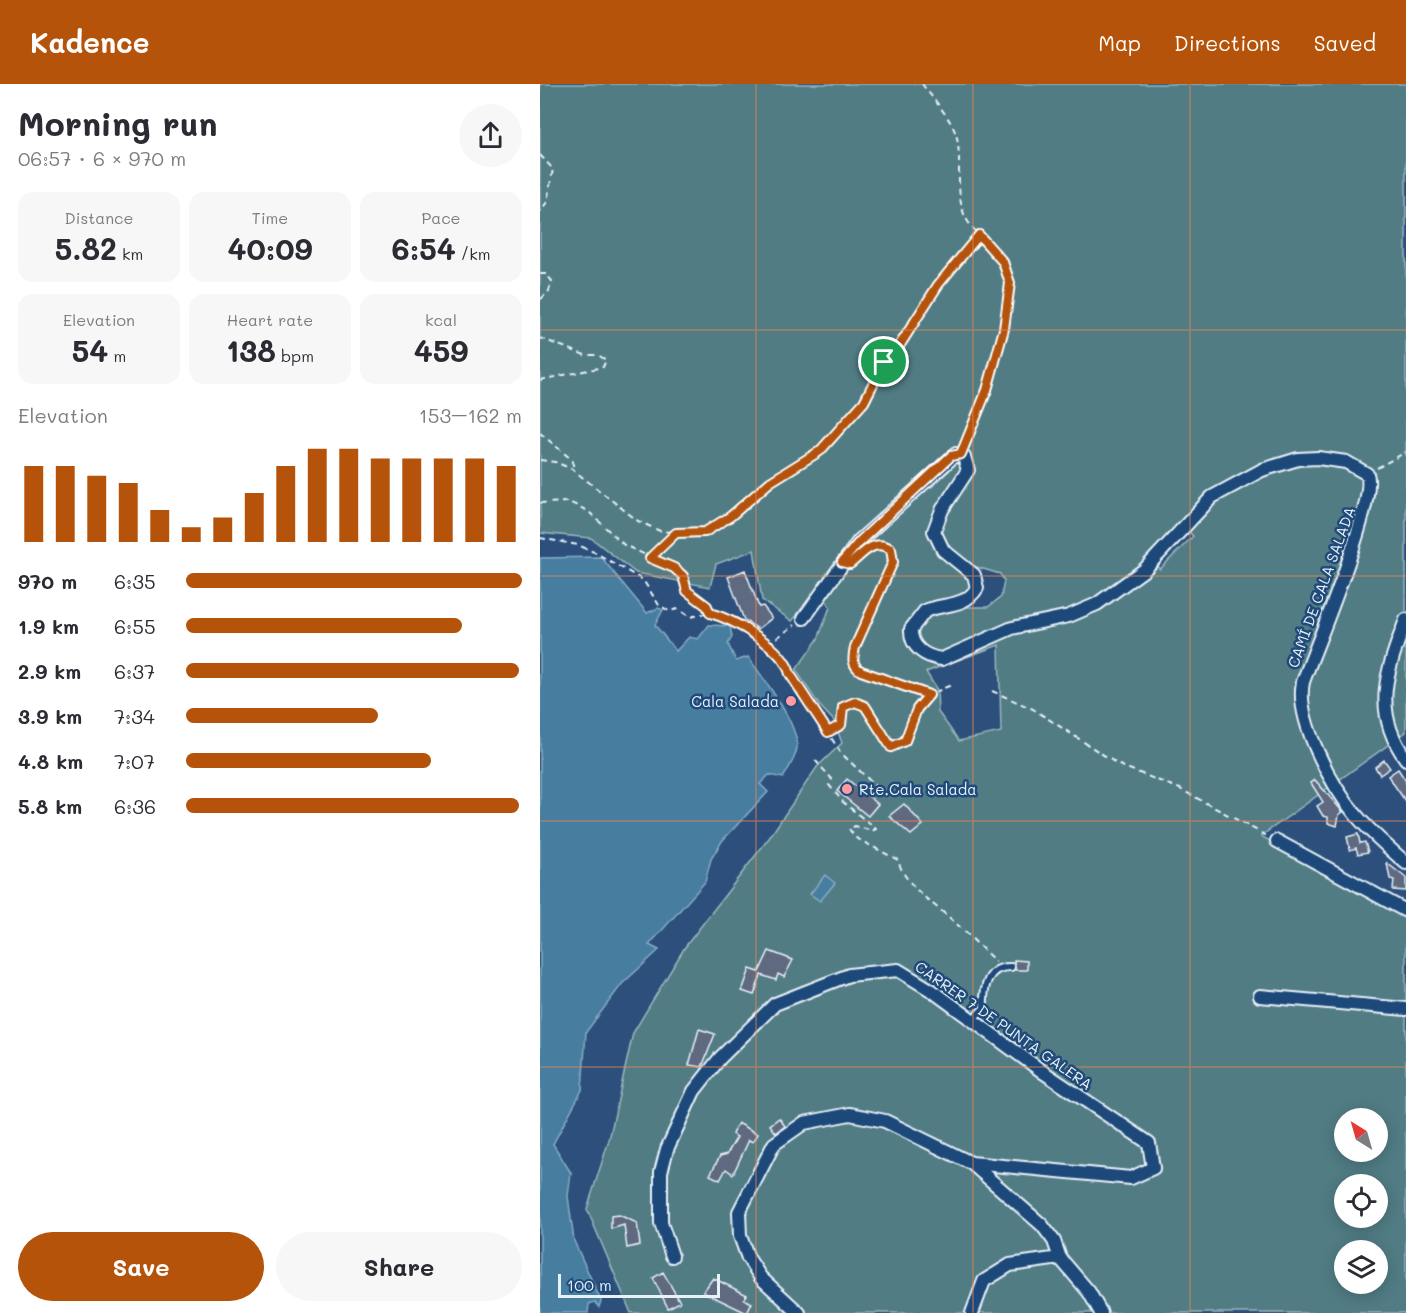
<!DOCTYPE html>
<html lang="en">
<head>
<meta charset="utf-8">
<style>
  body { margin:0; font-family:Mali,sans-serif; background:#f7f7f7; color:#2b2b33; height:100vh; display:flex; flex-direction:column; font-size:22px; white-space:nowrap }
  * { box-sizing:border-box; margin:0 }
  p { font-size:20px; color:#7c7c81 }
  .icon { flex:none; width:33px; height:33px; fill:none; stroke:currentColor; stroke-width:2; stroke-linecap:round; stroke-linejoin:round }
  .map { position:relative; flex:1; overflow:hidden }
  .panel { display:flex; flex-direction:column; background:#fff; width:540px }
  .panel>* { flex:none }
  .needle { width:39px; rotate:323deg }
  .controls { position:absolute; left:794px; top:1024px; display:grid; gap:12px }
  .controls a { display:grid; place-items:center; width:54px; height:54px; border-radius:50%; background:#fff; box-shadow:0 3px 15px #0003; font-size:30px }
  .scale { position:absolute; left:18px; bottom:15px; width:162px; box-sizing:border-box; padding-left:6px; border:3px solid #e8f1f8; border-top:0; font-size:16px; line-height:21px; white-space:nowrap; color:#e8f1f8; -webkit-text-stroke:4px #1f4a7a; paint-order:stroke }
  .pin { position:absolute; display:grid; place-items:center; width:51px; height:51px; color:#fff; margin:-26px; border:3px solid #fff; border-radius:50%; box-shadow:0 2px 6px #0007 }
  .round { display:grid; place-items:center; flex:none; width:63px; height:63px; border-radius:32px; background:#f7f7f7 }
  .headline { display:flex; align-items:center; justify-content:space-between; height:102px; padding:0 18px }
  h1 { font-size:33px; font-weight:800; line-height:45px }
  .stats { display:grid; grid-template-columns:repeat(3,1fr); gap:9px; height:102px; padding:6px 18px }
  .stats div { display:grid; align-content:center; border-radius:15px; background:#f7f7f7; text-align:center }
  .stats b { font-size:30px; font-weight:800 }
  .stats small { font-size:16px; font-weight:400 }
  .stats p { font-size:16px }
  .chart { height:168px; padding:12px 18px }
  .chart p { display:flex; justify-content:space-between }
  .chart svg { width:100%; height:108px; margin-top:6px; stroke:#b45309; stroke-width:6 }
  .button { display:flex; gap:12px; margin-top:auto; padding:12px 18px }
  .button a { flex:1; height:69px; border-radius:36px; background:#b45309; color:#fff; font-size:24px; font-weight:800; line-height:69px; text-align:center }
  .button a+a { background:#f7f7f7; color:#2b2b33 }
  ul { padding:0 18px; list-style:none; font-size:20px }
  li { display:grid; grid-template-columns:96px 72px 1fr; align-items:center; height:45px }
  li i { height:15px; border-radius:8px; background:#b45309 }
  header { display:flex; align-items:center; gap:36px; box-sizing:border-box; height:84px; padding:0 30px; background:#b45309; color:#fff }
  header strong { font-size:28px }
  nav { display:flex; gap:33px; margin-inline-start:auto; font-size:21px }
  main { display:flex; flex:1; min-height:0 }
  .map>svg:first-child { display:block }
  .green { fill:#517c84; stroke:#9cb6be; stroke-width:1.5; fill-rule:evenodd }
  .water { fill:#467ea0; stroke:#87acc3; stroke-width:1.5 }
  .building { fill:#5f6a80; stroke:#e8f1f8; stroke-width:1.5 }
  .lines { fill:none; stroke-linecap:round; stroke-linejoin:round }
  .service-casing { stroke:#e8f1f8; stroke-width:10 }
  .minor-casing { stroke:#e8f1f8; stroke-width:16 }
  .path { stroke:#e8f1f8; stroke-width:2; stroke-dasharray:6 4.5; stroke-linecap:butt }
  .service { stroke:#1f4a7a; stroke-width:6 }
  .minor { stroke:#1f4a7a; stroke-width:12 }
  .route-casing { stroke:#fff; stroke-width:12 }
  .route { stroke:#b45309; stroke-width:8 }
  .grid { fill:none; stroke:#e88753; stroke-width:1.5; stroke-opacity:0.55 }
  .poi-dot { fill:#ff9aa2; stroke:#1f4a7a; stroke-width:2 }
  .labels { text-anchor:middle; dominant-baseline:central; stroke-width:5; stroke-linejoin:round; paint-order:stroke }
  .street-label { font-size:15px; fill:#e8f1f8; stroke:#1f4a7a }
  .poi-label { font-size:15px; fill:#e8f1f8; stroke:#1f4a7a; text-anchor:end }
</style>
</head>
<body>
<header>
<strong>Kadence</strong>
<nav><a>Map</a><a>Directions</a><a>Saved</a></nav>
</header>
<main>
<section class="panel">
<div class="headline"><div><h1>Morning run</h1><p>06:57 · 6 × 970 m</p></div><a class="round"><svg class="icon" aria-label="share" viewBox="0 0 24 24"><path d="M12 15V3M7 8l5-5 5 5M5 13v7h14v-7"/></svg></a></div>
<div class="stats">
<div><p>Distance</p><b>5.82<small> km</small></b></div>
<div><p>Time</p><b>40:09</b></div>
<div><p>Pace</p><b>6:54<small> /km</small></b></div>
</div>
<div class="stats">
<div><p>Elevation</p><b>54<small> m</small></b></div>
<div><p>Heart rate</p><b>138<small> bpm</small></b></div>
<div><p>kcal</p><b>459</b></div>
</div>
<div class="chart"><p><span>Elevation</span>153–162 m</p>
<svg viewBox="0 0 160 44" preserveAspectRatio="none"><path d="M5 44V13M15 44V13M25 44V17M35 44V20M45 44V31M55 44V38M65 44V34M75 44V24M85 44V13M95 44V6M105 44V6M115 44V10M125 44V10M135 44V10M145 44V10M155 44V13"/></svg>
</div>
<ul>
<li><b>970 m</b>6:35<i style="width:100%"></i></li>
<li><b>1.9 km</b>6:55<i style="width:82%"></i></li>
<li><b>2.9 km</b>6:37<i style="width:99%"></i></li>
<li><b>3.9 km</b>7:34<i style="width:57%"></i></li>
<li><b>4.8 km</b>7:07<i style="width:73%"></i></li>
<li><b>5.8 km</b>6:36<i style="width:99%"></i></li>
</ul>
<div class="button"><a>Save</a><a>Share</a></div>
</section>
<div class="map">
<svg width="866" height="1229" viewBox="0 0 866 1229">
  <rect width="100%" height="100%" fill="#2c507b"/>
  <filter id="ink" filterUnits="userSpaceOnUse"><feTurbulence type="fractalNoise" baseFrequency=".0167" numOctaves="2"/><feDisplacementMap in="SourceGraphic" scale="12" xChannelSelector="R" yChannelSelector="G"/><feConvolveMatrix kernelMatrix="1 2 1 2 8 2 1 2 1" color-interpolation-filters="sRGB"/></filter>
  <g filter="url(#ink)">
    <path class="green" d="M0 0H866V648L721 752 800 798 866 832V1229H91L47 1125 69 1056 93 949 145 863 229 754 277 683 302 659 294 637 279 621 256 586 278 555 290 523 284 513H274L252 537 222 516 214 466 176 480 170 503 96 489 51 454 0 449ZM405 380 410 386 392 403 387 398ZM647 446 653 452 620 485 614 480ZM430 481 460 490 464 497 461 513 448 523H424L438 492ZM459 561 461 648 419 657 398 628 397 606 386 588ZM804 1035H837V1068H804ZM804 1101H837V1134H804ZM804 1167H837V1200H804Z"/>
    <path class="water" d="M61 473 107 529 118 524 123 526 115 541 136 567 149 553 158 555 169 541 190 542 192 553 188 560 196 577 208 573C222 592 259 640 257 664 256 674 248 685 243 694L229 691 220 700 228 708 182 757 171 775 165 798 109 861 119 866 82 900 46 948 42 1006 13 1060 31 1089 28 1112 34 1157 61 1217 59 1223 55 1218 49 1220 48 1229H0V474Z
      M285 791 295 799 280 817 270 810Z"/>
    <path class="building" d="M205 486 219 523 223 522 232 534 218 545 204 536 188 493Z
      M844 676 850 684 840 691 835 683Z
      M858 685 866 697V718L848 692Z
      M307 695 338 720 328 732 297 707Z
      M775 696 803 728 799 731 797 742 788 739V733L783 732 777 722 783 718 771 699Z
      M364 720 383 741 371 751 349 732Z
      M818 750 820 759 825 758 828 768 818 770 816 764 810 766 807 753Z
      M847 779 866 794V807L853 806 854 796 850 795Z
      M229 867 253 876 244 893 238 890 236 896 221 891 214 911 202 907 210 885 219 888Z
      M474 876 487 877V886H475Z
      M159 945 175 950 162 983 149 981Z
      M239 1034 245 1042 236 1049 230 1041Z
      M198 1039 218 1050 213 1058 209 1056 193 1090 186 1085 180 1096 170 1091 180 1072 187 1070 197 1053 192 1050Z
      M79 1131 97 1139 100 1161 87 1164 84 1141 71 1145V1132Z
      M123 1188 140 1218 128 1224 113 1194Z
      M173 1194 207 1211 204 1215 212 1219 207 1229 163 1208Z"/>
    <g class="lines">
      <g class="service-casing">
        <path id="service" d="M432 936 444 924C443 904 447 882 471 883"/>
      </g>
      <g class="minor-casing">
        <path id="minor" d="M264 534 319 457 416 370 424 373 428 386 402 426 394 447 403 466 434 491 437 504C425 524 403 519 385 527L371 545C370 563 385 573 402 575L472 544 529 532 557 520 604 486 672 413 722 386 758 375 778 374 806 378 827 390C838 416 775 564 763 598 755 635 792 703 816 731 831 749 849 764 866 779
          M866 536C847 586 831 627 866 675
          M737 757 866 827
          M720 912 866 925
          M132 1172 121 1139V1088L127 1065 154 1007 180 974 235 920 309 891 358 886 394 908 503 988 609 1059 613 1084 591 1094 431 1079
          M259 1229 221 1194 208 1174 200 1152 199 1128 234 1060 264 1039 310 1030 345 1037 431 1079 502 1141 514 1157 520 1174 549 1208 561 1229
          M432 1229 444 1197 470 1181 520 1174"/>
      </g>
      <path class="path" d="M382 0C393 15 413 36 417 54 422 79 415 106 424 130 432 150 455 161 463 180 483 224 441 319 424 363
        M0 71 13 85 7 118 0 128
        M0 190H6L12 197 9 207 0 216
        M0 254 45 271H58L66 276 63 283 0 296
        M0 349 31 375 35 386
        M0 376 15 378 32 385 98 437 120 447 152 450 165 448 191 432 229 398 280 367 308 339 324 318 344 278 355 267 398 201 439 151
        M837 384 866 368
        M0 419 29 418 48 427 84 461 134 484 143 492 147 507 167 522 170 529
        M0 454 38 461 54 468 103 496 119 521 129 527 138 525 150 533C157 532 166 528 173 530 195 534 245 568 250 590L301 669 348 714
        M330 464 344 461 354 471 315 563 313 577 315 584 355 601 389 611
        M110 474 136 449
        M228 560 255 541
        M452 607 493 625 579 681 640 705 727 752
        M288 648 301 641 303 623 315 618 325 622 351 663 365 657C373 629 384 610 412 601
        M275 676 292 695 289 701 303 718 336 745 332 747 315 742 309 745 316 754 358 776C365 802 392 818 411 835 427 849 441 864 456 878"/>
      <use href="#service" class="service"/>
      <use href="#minor" class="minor"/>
    </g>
  </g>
  <g class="lines" filter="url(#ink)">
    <g class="route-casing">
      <path id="route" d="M439 151 463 178 470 199 464 245 447 306 421 370 411 372 319 458 302 478 310 480C323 470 333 454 351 465L353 478 315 563C313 573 311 581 321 587L389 611 377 625 365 657 351 663 325 622 315 618 303 623 301 641 288 648 250 590C244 564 195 536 170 529L167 522 147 507 143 492 134 484 110 474 136 449 165 448 191 432 230 398 280 367 324 318 344 278 356 267 398 201Z"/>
    </g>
    <use href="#route" class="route"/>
  </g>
  <path class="grid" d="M216 0V1229M433 0V1229M650 0V1229M0 246H866M0 492H866M0 737H866M0 983H866"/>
  <g class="poi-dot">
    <circle cx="251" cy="617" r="6"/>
    <circle cx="307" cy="705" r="6"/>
  </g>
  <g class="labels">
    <g class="street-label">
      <text transform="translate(781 503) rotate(-70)">CAMÍ DE CALA SALADA</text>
      <text transform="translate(464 941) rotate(35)">CARRER 7 DE PUNTA GALERA</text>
    </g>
    <g class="poi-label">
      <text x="239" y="617">Cala Salada</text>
      <text x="319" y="705" text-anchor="start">Rte.Cala Salada</text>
    </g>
  </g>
</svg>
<div class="controls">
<a><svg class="needle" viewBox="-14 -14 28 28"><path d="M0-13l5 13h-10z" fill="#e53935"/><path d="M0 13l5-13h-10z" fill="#7c7c81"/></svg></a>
<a><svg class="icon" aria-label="locate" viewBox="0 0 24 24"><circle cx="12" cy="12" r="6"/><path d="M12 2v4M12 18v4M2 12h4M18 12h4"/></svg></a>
<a><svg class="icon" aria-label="layers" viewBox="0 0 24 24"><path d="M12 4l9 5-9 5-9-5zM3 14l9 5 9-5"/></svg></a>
</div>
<div class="scale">100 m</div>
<div class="pin" style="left:344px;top:278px;background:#1e9e55"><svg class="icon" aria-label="arrive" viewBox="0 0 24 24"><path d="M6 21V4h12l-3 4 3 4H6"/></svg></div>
</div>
</main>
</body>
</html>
